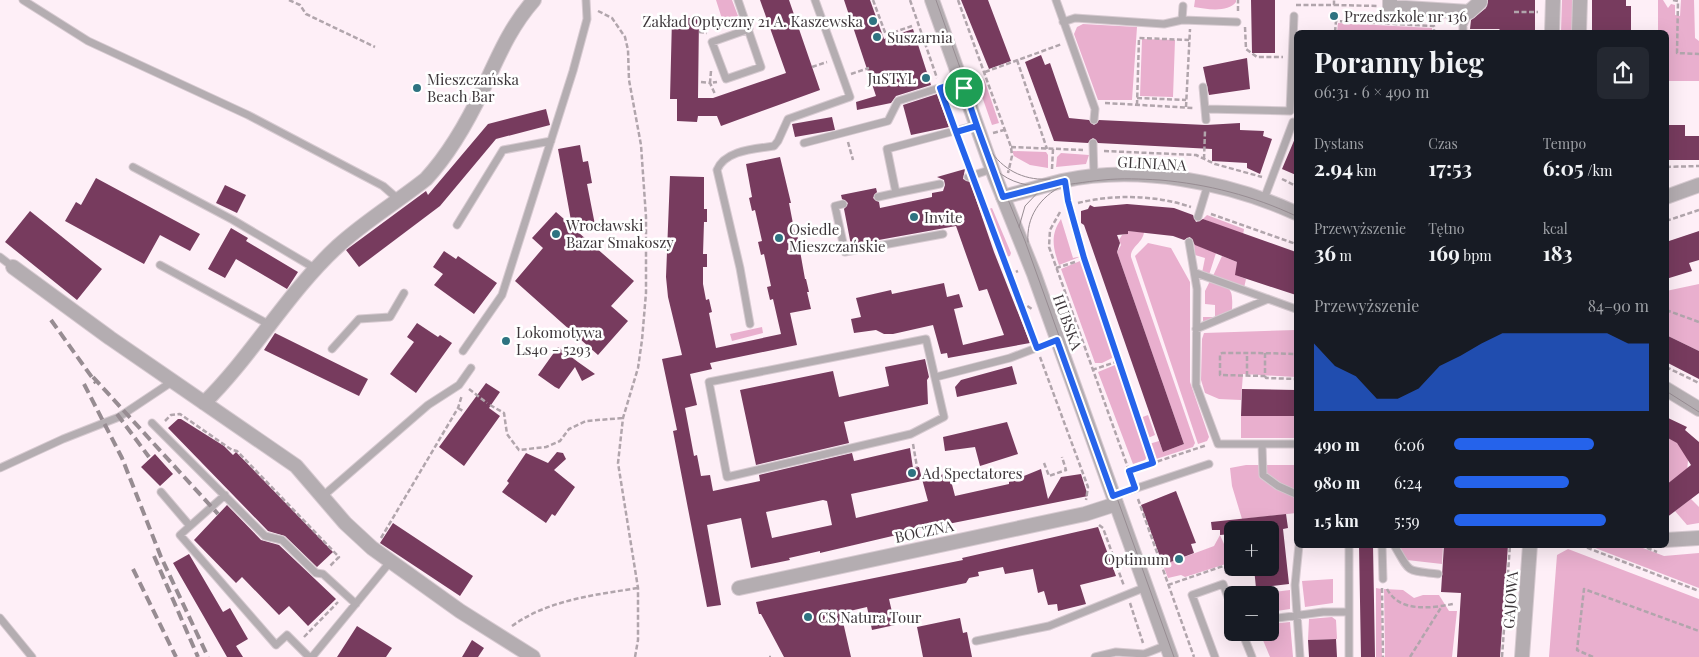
<!DOCTYPE html>
<html lang="pl">
<head>
<meta charset="utf-8">
<style>
  body { margin:0; font-family:"Playfair Display",serif; background:#242831; color:#f1f3f6; height:100vh; display:flex; flex-direction:column; font-size:19px; white-space:nowrap }
  * { box-sizing:border-box; margin:0 }
  p { font-size:16px; color:#9ea1a6 }
  .icon { flex:none; width:28px; height:28px; fill:none; stroke:currentColor; stroke-width:2; stroke-linecap:round; stroke-linejoin:round }
  .map { position:relative; flex:1; overflow:hidden }
  .sheet { position:absolute; left:1294px; top:30px; width:375px; height:518px; display:flex; flex-direction:column; background:#171b24; border-radius:8px; box-shadow:0 5px 20px #0002 }
  .sheet>* { flex:none }
  .controls { position:absolute; left:1224px; top:521px; display:grid; gap:10px }
  .controls a { display:grid; place-items:center; width:55px; height:55px; border-radius:8px; background:#171b24; box-shadow:0 5px 20px #0002; font-size:25px }
  .pin { position:absolute; display:grid; place-items:center; width:42px; height:42px; color:#fff; margin:-21px; border:2px solid #fff; border-radius:50%; box-shadow:0 1px 5px #0007 }
  .round { display:grid; place-items:center; flex:none; width:52px; height:52px; border-radius:8px; background:#242831 }
  .headline { display:flex; align-items:center; justify-content:space-between; height:85px; padding:0 20px }
  h1 { font-size:28px; font-weight:700; line-height:38px }
  .figures { display:grid; grid-template-columns:repeat(3,1fr); gap:8px; height:85px; padding:5px 20px }
  .figures div { display:grid; align-content:center }
  .figures b { font-size:21px; font-weight:700 }
  .figures small { font-size:14px; font-weight:400 }
  .figures p { font-size:14px }
  .chart { height:140px; padding:10px 20px }
  .chart p { display:flex; justify-content:space-between }
  .chart svg { width:100%; height:90px; margin-top:5px; fill:#2563eb; opacity:.7 }
  ul { padding:0 20px; list-style:none; font-size:16px }
  li { display:grid; grid-template-columns:80px 60px 1fr; align-items:center; height:38px }
  li i { height:12px; border-radius:6px; background:#2563eb }
  .map>svg:first-child { display:block }
  .green { fill:#e9afce }
  .building { fill:#773b5e; fill-rule:evenodd }
  .lines { fill:none; stroke-linecap:round; stroke-linejoin:round }
  .service-casing { stroke:#d7cad1; stroke-width:9 }
  .minor-casing { stroke:#d7cad1; stroke-width:16 }
  .tertiary-casing { stroke:#d7cad1; stroke-width:16 }
  .path { stroke:#b1a5ac; stroke-width:2.5; stroke-dasharray:5 2.5; stroke-linecap:butt }
  .service { stroke:#b4adb1; stroke-width:7 }
  .minor { stroke:#b4adb1; stroke-width:14 }
  .tertiary { stroke:#b4adb1; stroke-width:14 }
  .tram { stroke:#978c92; stroke-width:1 }
  .rail { stroke:#978c92; stroke-width:4; stroke-dasharray:10 5; stroke-linecap:butt }
  .route-casing { stroke:#fff; stroke-width:10 }
  .route { stroke:#2563eb; stroke-width:6 }
  .poi-dot { fill:#2e7381; stroke:#fff; stroke-width:2 }
  .labels { text-anchor:middle; dominant-baseline:central; stroke-width:5; stroke-linejoin:round; paint-order:stroke }
  .poi-label { font-size:15px; fill:#3d363a; stroke:#fff; text-anchor:start }
  .street-label { font-size:15px; fill:#3d363a; stroke:#fff }
</style>
</head>
<body>
<div class="map">
<svg width="1699" height="657" viewBox="0 0 1699 657">
  <rect width="100%" height="100%" fill="#feeff7"/>
  <path class="green" d="M716 0H732L738 16 723 22Z
    M1195 0H1236V2C1228 13 1206 9 1194 7Z
    M1562 0H1575L1574 32H1561Z
    M1658 0H1663L1668 8 1671 4 1675 5V15L1680 16 1681 0H1694L1695 38 1699 41V81H1666V32H1658Z
    M1338 23 1432 28V32H1337Z
    M1083 24 1137 27 1132 100H1098L1074 34 1077 27Z
    M1142 39 1175 40 1173 97 1140 96Z
    M984 79 999 123 992 125 978 85Z
    M1012 151 1046 152 1048 155V168L1030 165 1014 156Z
    M1061 153 1089 155 1086 164 1056 167 1057 157Z
    M992 208 1011 253 1010 256 1006 257 989 209Z
    M1207 215 1244 229 1243 235 1203 219Z
    M1061 219 1073 258 1082 256 1059 265C1053 248 1050 235 1061 219Z
    M1128 231 1144 232C1143 243 1130 247 1131 257L1195 443 1193 447 1156 459 1149 444 1159 441 1163 452 1184 444 1117 252 1121 245 1119 240 1122 235 1127 234Z
    M1148 243 1171 248 1190 282V382L1209 437 1207 441 1198 444 1135 256Z
    M1194 244 1216 253 1209 275 1202 273 1205 258 1195 255Z
    M1222 256 1237 262 1236 275 1246 279 1244 288 1213 276Z
    M1080 261 1085 264 1114 357 1102 363H1095L1061 269Z
    M1210 281C1232 289 1233 287 1232 311L1203 324V317H1215V305L1205 304V291Z
    M1699 284V351L1666 335V291Z
    M762 327 763 333 732 341 730 334Z
    M1296 330V377L1243 374 1241 400 1219 399 1205 393 1201 380 1202 339 1204 333Z
    M1115 365 1117 366 1147 456 1145 460 1133 464 1098 372Z
    M1148 415 1155 435 1148 438 1140 418Z
    M1241 416H1294V438H1241Z
    M1666 437 1683 445 1688 460 1687 473 1666 485Z
    M1246 465H1296V513L1242 519 1232 486 1230 468Z
    M1691 499 1699 507V523L1687 525 1675 511Z
    M1220 535 1232 562 1185 577 1181 575 1168 578 1163 565 1214 546Z
    M1399 545H1443L1442 564 1407 560Z
    M1635 545 1664 556 1699 553V588L1590 546Z
    M1568 549 1699 599V657H1549L1557 555Z
    M1333 579V603L1305 607 1302 581Z
    M1376 588 1381 589 1382 657H1376Z
    M1384 589 1403 590 1414 598 1423 595H1439L1449 611H1457L1452 657H1385Z
    M1290 590V609L1270 612V595L1257 594Z
    M1332 617 1336 620 1337 639 1308 640 1309 619Z
    M1290 622 1293 657H1270L1260 633 1270 632V624Z"/>
  <path class="building" d="M760 0H789L820 90 721 126 717 116H698L697 122 677 121V99H670L672 18H699L698 98H713L786 73Z
    M844 0H870L884 39 913 29 931 85 896 96 891 103 857 110 856 102 876 96Z
    M961 0H988L1011 61 989 69Z
    M1251 0H1275V53H1252Z
    M1488 0H1535V32H1497L1500 29H1470L1471 20 1486 8Z
    M1592 0H1626V6H1631V32H1592Z
    M1041 55 1045 65 1050 63 1069 118 1089 120 1094 125 1099 120 1206 125 1240 123V130L1264 131 1263 136 1272 139 1260 174 1247 168V163L1212 161V149L1098 143 1093 138 1088 143 1054 141 1025 62Z
    M1247 58 1250 89 1209 95 1203 67Z
    M937 94 949 127 911 135 903 105Z
    M546 109 550 125 496 139 440 206 359 267 346 250 426 191 428 195 488 124Z
    M832 117 835 130 795 137 792 124Z
    M1667 125H1685V136H1699V160H1666Z
    M1296 136V175L1282 169Z
    M580 145 583 162 588 161 592 183 587 184 596 230 579 233 634 281 611 306 628 321 598 355 515 281 543 248 532 238 556 212 572 226 558 149Z
    M780 157 791 203H789L795 234H797L805 279H806L809 292H807L811 309 790 313 797 345 710 363 712 369 690 374 697 405 685 408 694 456 697 455 701 476 710 475 713 491 760 481 759 475 852 453 854 461 910 448 913 468 919 467 922 479 949 473 955 496 1009 484V482L1041 469 1048 499 1061 477 1081 474 1088 496 918 530 820 553V551L789 558 790 560 751 568 741 518 707 525 721 605 707 607 673 431 677 430 662 359 682 355 668 297 666 277 670 176 704 177V209H707V222H704L703 254H707V267H703V284L706 300 709 299 712 312 709 313 716 348 781 334 773 299 770 300 767 287 771 286 764 254 761 255 758 242 762 241 755 210 752 211 749 198 752 197 746 164ZM922 479 928 501 856 518 851 494ZM823 500 827 501 832 525 772 538 766 512Z
    M965 169 963 179 970 182 994 252 1030 343 948 358 947 353 941 354 933 325 893 334H884L876 330 854 333 851 319 861 317 856 298 891 290 892 294 944 283 947 297 959 294 963 307 954 309 963 345 1004 335 987 289 979 291 956 226 851 245 844 209 848 203 842 199 841 195 876 188 877 192 873 198 879 202 880 208 932 197V193L943 191 945 185 944 180 937 177Z
    M96 178 200 234 190 251 160 235 144 264 65 221 76 202 81 205Z
    M225 185 246 195 237 213 216 203Z
    M1127 204 1174 208 1193 215 1196 222 1203 219 1296 252V295L1235 275 1237 262 1195 245 1190 237 1184 240 1173 236 1128 231V234L1117 235 1120 243 1117 252 1184 444 1163 452 1084 225 1081 223V211L1088 209 1090 205 1094 207Z
    M30 211 102 269 77 300 5 242Z
    M231 228 248 238 246 241 298 272 287 289 236 259 225 278 208 269Z
    M1699 231V260L1689 263 1692 271 1666 279V242Z
    M444 251 456 259 458 256 497 283 474 314 434 285 443 274 433 267Z
    M417 323 438 337 440 335 452 343 416 393 390 374 414 342 407 337Z
    M275 333 368 379 359 396 264 350Z
    M1666 335 1699 351V379L1666 362Z
    M558 347 578 362 595 374 582 381 575 367 559 389 555 387 538 375Z
    M925 359 929 377 927 380 928 404 844 422 849 443 756 465 740 390 833 371 839 397 889 386 885 367Z
    M1012 366 1017 384 957 397 955 387 961 380Z
    M486 383 500 392 489 408 500 416 464 466 439 447Z
    M1242 389 1296 390V416H1241Z
    M1666 417 1687 427 1685 430 1699 442V493L1666 518V485L1691 465 1677 443 1666 437Z
    M178 419H181L224 446 233 455 236 452 333 552 317 567 285 536 268 531 168 428Z
    M1007 422 1018 454 980 466 975 447 945 451 943 437Z
    M557 452 563 453 566 459 554 470 575 487 555 516 552 514 546 523 502 492 509 483 507 481 526 453 548 463Z
    M155 454 173 474 160 486 141 467Z
    M1176 491 1196 543 1191 544 1194 553 1163 565 1141 505Z
    M227 505 261 540 279 545 336 599 308 626 289 606 279 615 242 577 236 583 194 540Z
    M1286 514 1288 528 1283 529 1289 584 1256 588 1254 568H1270V530H1232V534L1220 535V530H1212L1211 522Z
    M393 523 473 576 460 596 380 543Z
    M1098 527 1116 576 1080 585 1086 604 1058 611 1057 604 1048 605 1044 591 1038 593 1033 569 1005 574 1003 567 978 572 979 576 969 578 966 583 889 599 895 625 872 630 867 607 841 613 851 657H784L761 614H759L756 602 963 560 962 558Z
    M1359 545H1373L1375 657H1361Z
    M1444 545H1508L1500 657H1457L1461 593 1441 592Z
    M189 554 223 612 230 608 248 639 236 646 243 657H227L173 563Z
    M960 618 963 633 967 632 972 657H923L917 627Z
    M357 626 392 648 386 657H337Z
    M1336 639 1337 657H1309L1308 640Z
    M472 640 484 648 478 657H462Z"/>
  <g class="lines">
    <g class="service-casing">
      <path id="service" d="M23 0 88 41 248 115 383 186 399 200
        M738 0 761 67 726 79 712 42 749 29
        M1056 0 1095 109 1094 120
        M1182 20 1237 22
        M1063 22 1075 18 1164 24 1182 20 1183 6
        M1463 32V25L1469 12
        M1203 87 1206 120
        M1206 109 1290 111 1294 16
        M804 143 888 121 898 101 961 81
        M1093 143 1094 177
        M133 167 233 220 316 269
        M968 177 992 169
        M1065 181 1068 201 1084 258
        M940 184 896 193 887 149 977 125
        M878 197 896 193
        M1264 199 1293 122 1296 124
        M843 204 835 206 845 252 943 234
        M1198 217 1208 184
        M457 225 503 150 551 141
        M1189 242 1197 289 1196 385 1218 444H1296
        M0 257 13 267
        M160 265 270 325
        M1196 273 1296 309
        M750 324 740 268 717 170C725 150 755 149 774 146L778 141 788 119 850 97 815 0
        M1196 329 1268 299
        M926 339 944 417 911 434 727 477 709 382Z
        M332 349 359 319 390 317 404 293
        M463 351 502 295 573 71 587 19 586 0
        M936 377 1010 358 1057 340
        M152 423 265 536 282 540 316 573 323 574 356 604
        M1262 444 1263 475 1278 486 1296 494
        M0 468 63 439 119 417 173 381
        M161 492 190 526
        M225 495 180 535 276 645 287 635 309 657
        M323 496 428 405 459 385 471 368
        M1113 496 1209 464
        M1299 545 1295 585 1300 657
        M1382 545 1383 579
        M1394 545C1411 574 1405 570 1438 574
        M0 618 32 657
        M1270 619 1323 612H1349
        M1242 632 1252 657
        M976 641 1049 626 1146 587
        M312 657 390 562
        M1095 657 1116 652 1144 654 1167 645
        M1215 657 1192 595 1223 584 1232 608
        M1349 657V545"/>
    </g>
    <g class="minor-casing">
      <path id="minor" d="M1390 0V7L1469 12 1480 2
        M1552 32 1553 0
        M1579 32 1580 0
        M1003 197C1023 192 1042 186 1062 181 1137 164 1228 182 1296 213
        M1666 197 1699 185
        M13 267 110 338 296 466 345 523 372 548 460 611 533 657
        M1666 389 1699 409
        M204 403C253 355 287 293 338 246 364 222 397 202 426 179 449 154 468 121 483 89 498 57 510 27 534 0
        M1666 540 1699 538
        M739 588 1085 514 1116 504
        M1522 657 1530 545"/>
    </g>
    <g class="tertiary-casing">
      <path id="tertiary" d="M932 0 995 177 1034 274 1171 657"/>
    </g>
    <path class="path" d="M289 0 300 5 306 14 375 47
      M873 0 886 35 912 26
      M910 0 937 78
      M958 0 1011 147 1012 156 1008 173
      M1673 0 1678 1 1677 53 1699 54
      M1296 5H1334V0
      M1334 5 1378 6
      M598 11 612 18 625 37 628 50 629 80 641 145 646 217V293L642 340 638 368 623 418 618 463 638 588V640L635 657
      M1238 11V0
      M1514 12H1538
      M834 26 851 20
      M1245 27 1246 49 1257 57H1283
      M798 28 814 23
      M699 32 707 33
      M1335 32 1336 21 1434 26V32
      M1017 60 1047 149
      M812 67 827 62
      M711 71 710 83 717 82
      M985 72 1062 44
      M851 74 869 68
      M701 82 710 83 715 94
      M944 97 953 122
      M1137 98 1186 100
      M1105 103 1194 108
      M1137 105 1139 38 1189 40
      M1186 107 1190 29
      M993 133 1004 130
      M959 139 969 167
      M848 142 853 160
      M1011 147 1083 150
      M1104 151 1196 155 1215 164 1262 177
      M1204 159 1205 131
      M1666 167 1699 166
      M1052 169 1053 149
      M1282 179 1296 186
      M975 184 1033 338
      M1078 203C1114 194 1156 195 1191 207
      M1060 212 1050 230 1049 247 1132 479
      M1211 214 1296 244
      M1666 221 1699 210
      M1056 268 1075 262
      M1088 268 1153 463
      M1009 275 1018 271
      M1021 302 1032 309
      M1666 310 1699 322
      M1265 353V376L1220 375V354L1222 353C1247 353 1272 353 1296 354
      M1040 357 1088 487 1086 500
      M1666 367 1699 383
      M1092 370 1119 361
      M1247 376V353
      M1265 376 1266 378 1296 379
      M469 389 487 403
      M490 405 504 413 507 434 519 450 546 447 560 441 569 429 586 421 623 418
      M458 408 463 411
      M165 421 171 415 180 414 232 450 237 451 339 557 330 566
      M913 444 917 467
      M1044 463 1049 476 1066 470 1062 457
      M1129 471 1207 445
      M1138 499 1194 657
      M1099 525 1103 528 1124 586
      M381 538 458 408 462 395
      M1580 545 1699 591
      M1640 545 1657 552
      M1246 568 1254 570
      M1225 573 1235 568
      M1168 585 1232 563
      M1382 588 1383 657
      M1387 589C1400 613 1431 608 1453 604
      M1130 603 1143 643
      M512 626C548 600 594 595 638 588
      M304 637 338 602
      M769 657H771
      M1410 657 1442 606
      M1502 657 1510 545
      M1593 657 1577 650 1584 589 1699 631"/>
    <use href="#service" class="service"/>
    <use href="#minor" class="minor"/>
    <use href="#tertiary" class="tertiary"/>
    <path class="tram" d="M936 0 998 175 1025 241 1174 657
      M992 153C1006 172 1027 181 1050 179
      M996 170C1026 197 1067 183 1103 180 1122 178 1141 179 1160 180 1207 184 1254 196 1296 216
      M1019 227 1025 206 1044 186
      M1028 242C1026 217 1040 197 1062 186
      M1666 391 1699 412"/>
    <path class="rail" d="M51 320 96 383
      M93 377 218 514
      M84 384 122 458 161 557 208 657
      M117 414 149 457
      M154 556 198 657
      M133 569 176 657"/>
  </g>
  <g class="lines">
    <g class="route-casing">
      <path id="route" d="M964 88 977 126 956 132 1037 348 1057 340 1113 496 1135 488 1129 471 1153 463 1084 258 1068 201 1065 181 1003 197 977 126 956 132 940 88 961 81 964 88"/>
    </g>
    <use href="#route" class="route"/>
  </g>
  <g class="poi-dot">
    <circle cx="1334" cy="16" r="5"/>
    <circle cx="873" cy="21" r="5"/>
    <circle cx="877" cy="37" r="5"/>
    <circle cx="926" cy="78" r="5"/>
    <circle cx="417" cy="88" r="5"/>
    <circle cx="914" cy="217" r="5"/>
    <circle cx="556" cy="234" r="5"/>
    <circle cx="779" cy="238" r="5"/>
    <circle cx="506" cy="341" r="5"/>
    <circle cx="912" cy="473" r="5"/>
    <circle cx="1179" cy="559" r="5"/>
    <circle cx="808" cy="617" r="5"/>
  </g>
  <g class="labels">
    <g class="poi-label">
      <text x="1344" y="16">Przedszkole nr 136</text>
      <text x="863" y="21" text-anchor="end">Zakład Optyczny 21 A. Kaszewska</text>
      <text x="887" y="37">Suszarnia</text>
      <text x="916" y="78" text-anchor="end">JuSTYL</text>
      <text x="427" y="79">Mieszczańska<tspan x="427" dy="17">Beach Bar</tspan></text>
      <text x="924" y="217">Invite</text>
      <text x="566" y="225">Wrocławski<tspan x="566" dy="17">Bazar Smakoszy</tspan></text>
      <text x="789" y="229">Osiedle<tspan x="789" dy="17">Mieszczańskie</tspan></text>
      <text x="516" y="332">Lokomotywa<tspan x="516" dy="17">Ls40 - 5293</tspan></text>
      <text x="922" y="473">Ad Spectatores</text>
      <text x="1169" y="559" text-anchor="end">Optimum</text>
      <text x="818" y="617">CS Natura Tour</text>
    </g>
    <g class="street-label">
      <text transform="translate(1152 163) rotate(3)">GLINIANA</text>
      <text transform="translate(1068 322) rotate(70)">HUBSKA</text>
      <text transform="translate(924 531) rotate(-12)">BOCZNA</text>
      <text transform="translate(1510 600) rotate(-86)">GAJOWA</text>
    </g>
  </g>
</svg>
<div class="controls">
<a>+</a>
<a>−</a>
</div>
<div class="pin" style="left:964px;top:88px;background:#1e9e55"><svg class="icon" aria-label="arrive" viewBox="0 0 24 24"><path d="M6 21V4h12l-3 4 3 4H6"/></svg></div>
<section class="sheet">
<div class="headline"><div><h1>Poranny bieg</h1><p>06:31 · 6 × 490 m</p></div><a class="round"><svg class="icon" aria-label="share" viewBox="0 0 24 24"><path d="M12 15V3M7 8l5-5 5 5M5 13v7h14v-7"/></svg></a></div>
<div class="figures">
<div><p>Dystans</p><b>2.94<small> km</small></b></div>
<div><p>Czas</p><b>17:53</b></div>
<div><p>Tempo</p><b>6:05<small> /km</small></b></div>
</div>
<div class="figures">
<div><p>Przewyższenie</p><b>36<small> m</small></b></div>
<div><p>Tętno</p><b>169<small> bpm</small></b></div>
<div><p>kcal</p><b>183</b></div>
</div>
<div class="chart"><p><span>Przewyższenie</span>84–90 m</p>
<svg viewBox="0 0 160 44" preserveAspectRatio="none"><path d="M0 44V11L10 22L20 27L30 38L40 38L50 33L60 22L70 17L80 11L90 6L100 6L110 6L120 6L130 6L140 6L150 11L160 11V44z"/></svg>
</div>
<ul>
<li><b>490 m</b>6:06<i style="width:72%"></i></li>
<li><b>980 m</b>6:24<i style="width:59%"></i></li>
<li><b>1.5 km</b>5:59<i style="width:78%"></i></li>
</ul>
</section>
</div>
</body>
</html>
